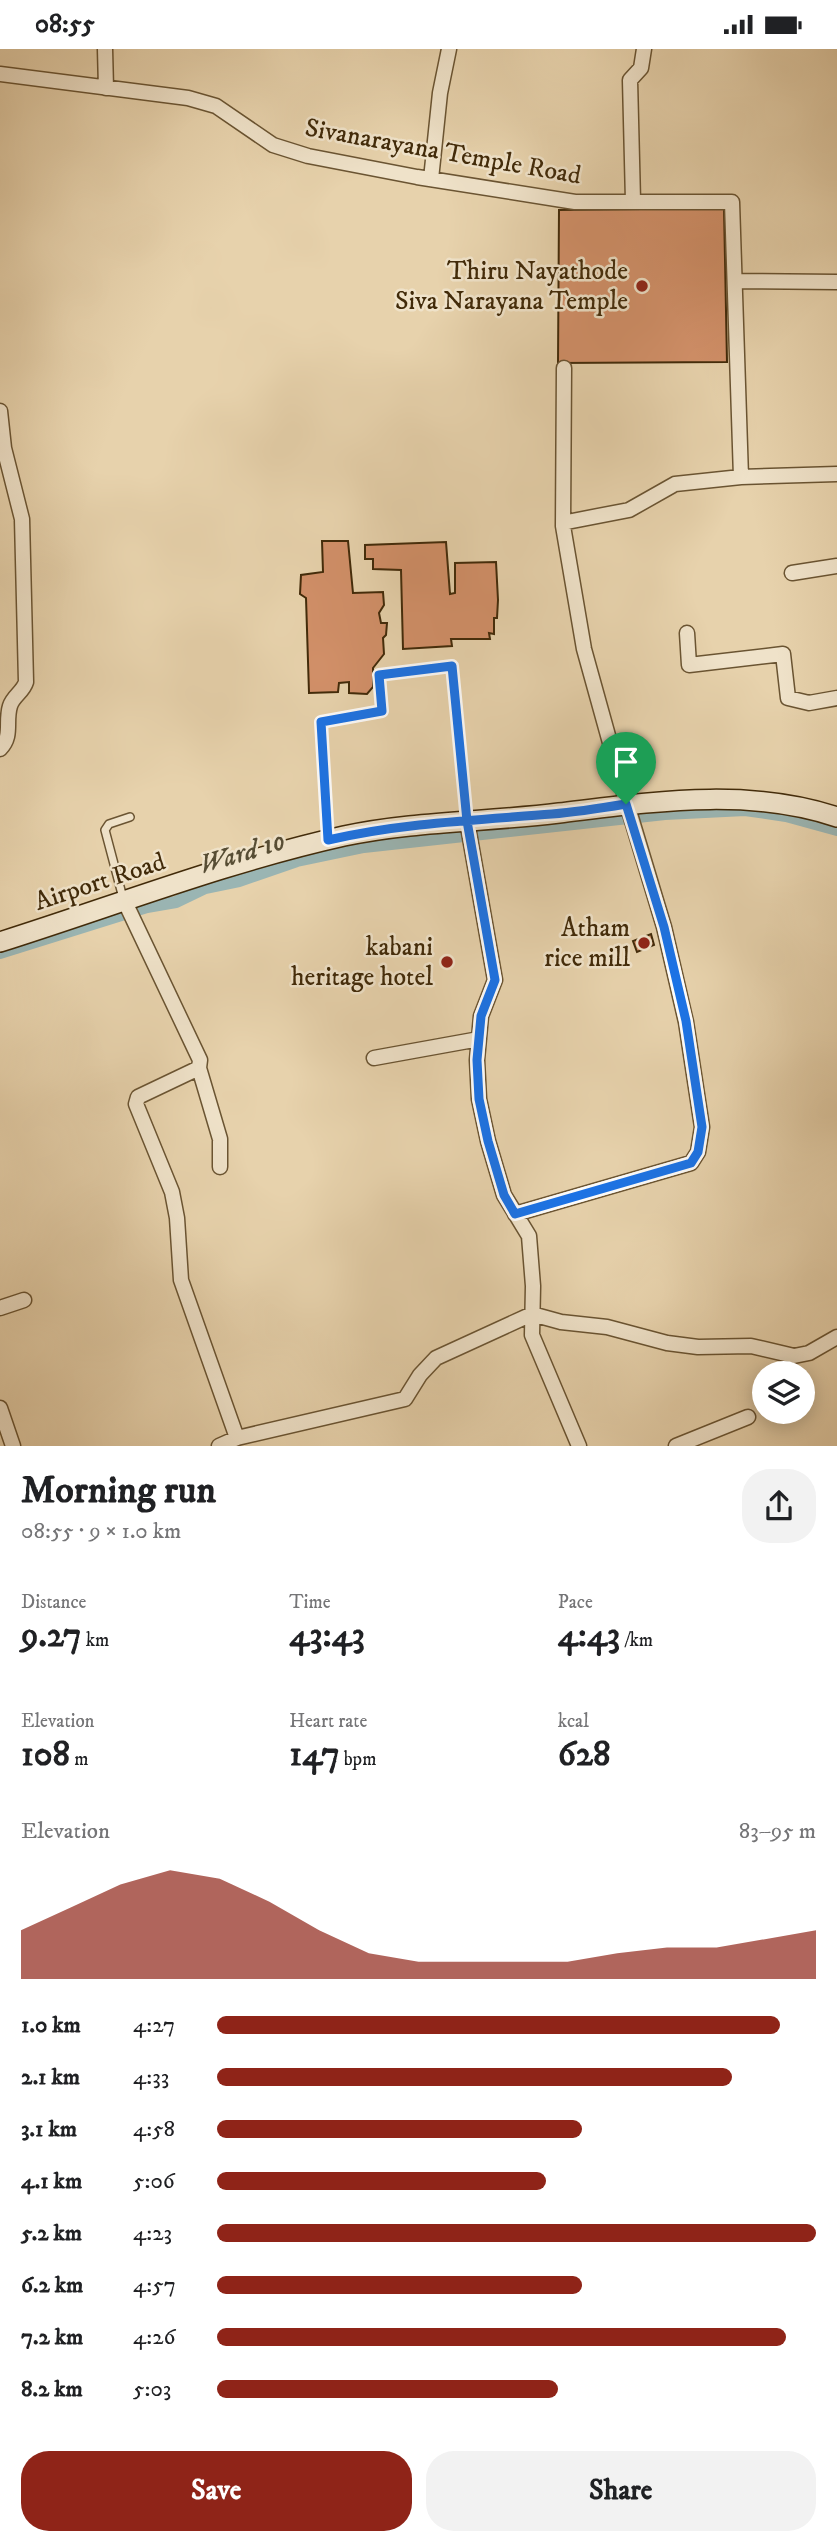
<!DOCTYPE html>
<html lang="en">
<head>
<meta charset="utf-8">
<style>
  body { margin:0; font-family:"IM FELL DW Pica",serif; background:#f2f2f2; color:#202124; height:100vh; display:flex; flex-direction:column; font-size:26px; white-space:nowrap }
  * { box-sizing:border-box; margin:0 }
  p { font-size:23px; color:#757577 }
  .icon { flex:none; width:38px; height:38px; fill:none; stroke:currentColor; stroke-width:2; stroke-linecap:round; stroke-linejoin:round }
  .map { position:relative; height:1397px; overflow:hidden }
  .panel { display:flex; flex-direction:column; background:#fff; flex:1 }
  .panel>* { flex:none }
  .controls { position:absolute; left:752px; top:1312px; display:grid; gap:14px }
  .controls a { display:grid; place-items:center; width:63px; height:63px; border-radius:50%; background:#fff; box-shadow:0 4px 18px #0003; font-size:35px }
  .pin { position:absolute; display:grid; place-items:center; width:60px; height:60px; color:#fff; margin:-72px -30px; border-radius:50% 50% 50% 0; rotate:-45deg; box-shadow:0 0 7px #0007 }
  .pin .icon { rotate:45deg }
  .round { display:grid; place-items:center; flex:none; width:74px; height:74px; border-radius:28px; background:#f2f2f2 }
  .head { display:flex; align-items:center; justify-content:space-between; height:119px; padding:0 21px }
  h1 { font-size:38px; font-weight:800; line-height:52px }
  .figures { display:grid; grid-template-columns:repeat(3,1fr); gap:10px; height:119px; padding:7px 21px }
  .figures div { display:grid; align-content:center }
  .figures b { font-size:35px; font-weight:800 }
  .figures small { font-size:19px; font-weight:400 }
  .figures p { font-size:19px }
  .chart { height:196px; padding:14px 21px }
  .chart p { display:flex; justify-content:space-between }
  .chart svg { width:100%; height:126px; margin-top:7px; fill:#8f2418; opacity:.7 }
  .button { display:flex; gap:14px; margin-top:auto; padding:14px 21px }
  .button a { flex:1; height:80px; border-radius:28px; background:#8f2418; color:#fff; font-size:28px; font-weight:800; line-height:80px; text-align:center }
  .button a+a { background:#f2f2f2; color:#202124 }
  ul { padding:0 21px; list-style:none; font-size:23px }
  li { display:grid; grid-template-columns:112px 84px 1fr; align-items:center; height:52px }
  li i { height:18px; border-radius:9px; background:#8f2418 }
  .status { display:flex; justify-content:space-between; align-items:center; height:49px; padding:0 35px; background:#fff; direction:ltr }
  .status svg { height:19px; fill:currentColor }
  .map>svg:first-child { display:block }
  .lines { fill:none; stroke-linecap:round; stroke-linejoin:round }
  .canal { stroke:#9ab5b3; stroke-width:12 }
  .building { fill:#d29069; stroke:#412a09; stroke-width:2 }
  .lane-casing { stroke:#6a5432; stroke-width:10 }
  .street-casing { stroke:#6a5432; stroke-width:17 }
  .secondary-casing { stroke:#412a09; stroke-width:22 }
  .lane { stroke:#efe2c9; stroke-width:7 }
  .street { stroke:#efe2c9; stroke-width:14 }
  .secondary { stroke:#efe2c9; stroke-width:19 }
  .route-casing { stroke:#fff; stroke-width:14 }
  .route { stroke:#1a73e8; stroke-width:9 }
  .poi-dot { fill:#8f2418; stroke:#efe2c9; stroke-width:2.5 }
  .labels { text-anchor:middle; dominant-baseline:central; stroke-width:5; stroke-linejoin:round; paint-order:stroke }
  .street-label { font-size:26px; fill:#412a09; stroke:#efe2c9 }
  .poi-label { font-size:26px; fill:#412a09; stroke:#efe2c9; text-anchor:end }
  .water-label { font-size:28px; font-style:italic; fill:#574d34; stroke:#efe2c9 }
</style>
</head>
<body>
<div class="status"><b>08:55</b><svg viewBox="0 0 49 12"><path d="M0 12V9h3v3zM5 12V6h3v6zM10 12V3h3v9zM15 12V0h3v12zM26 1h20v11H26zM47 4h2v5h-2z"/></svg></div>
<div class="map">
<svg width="837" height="1397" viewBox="0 0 837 1397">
  <rect width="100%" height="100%" fill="#e7d2ac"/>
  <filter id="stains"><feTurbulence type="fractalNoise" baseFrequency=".00286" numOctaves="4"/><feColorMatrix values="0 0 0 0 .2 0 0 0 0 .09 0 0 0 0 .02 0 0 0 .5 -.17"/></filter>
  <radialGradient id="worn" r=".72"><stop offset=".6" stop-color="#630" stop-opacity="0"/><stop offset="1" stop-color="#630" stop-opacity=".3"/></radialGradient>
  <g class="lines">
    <path class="canal" d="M0 904 147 858 176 853 205 839 239 832 297 812 364 798 665 765 745 761 786 767 837 781"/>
  </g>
  <path class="building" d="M724 159 727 313 558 314 559 161Z
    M322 492H348L353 544 383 543 384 556 379 564 381 574H387L386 586 383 589 384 605 373 619V638L367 645 349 644V633L339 634 338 643 309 644 306 549 300 545 301 526 323 523Z
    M446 493 450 545 455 544V514L496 513 498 551 497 569H494V585L489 584 490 590H451L452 597 403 600 401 521 373 520V510H365V496Z
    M651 885 654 896 637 903 633 892Z"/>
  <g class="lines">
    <g class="lane-casing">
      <path id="lane" d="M327 789 321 673 382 662 379 626 452 617 467 771
        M123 849 105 781 109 775 130 768"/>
    </g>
    <g class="street-casing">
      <path id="street" d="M105 0 106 39
        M0 25 188 49 216 57 273 96 308 107 417 128 575 153H732L741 428 675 435 629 461 567 473 563 477 584 600 627 755 664 878 686 973 702 1078 698 1103 691 1114 515 1165
        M431 130 440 44 449 0
        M633 152 630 31 641 19 644 0
        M735 232 837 233
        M0 362 4 399 22 470 26 633C23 643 13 647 10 657 5 673 13 687 0 700
        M741 428 837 425
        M563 477 564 319
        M792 524 837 517
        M687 584 689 616 783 605 788 649 809 654 837 649
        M467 772 495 931 481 967 477 1011 479 1050 488 1092 504 1146 529 1187 533 1237 532 1286 579 1397
        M125 853 200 1011 199 1019 138 1048 136 1055 172 1143 177 1169 181 1231 237 1389
        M374 1009 479 990
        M199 1019 220 1090V1118
        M0 1259 24 1251
        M0 1359 13 1397
        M219 1397 237 1389 405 1350 420 1326 436 1309 532 1265 561 1273 607 1278 667 1294 698 1298 751 1297 794 1307 809 1304 837 1288
        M676 1397 748 1368"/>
    </g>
    <g class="secondary-casing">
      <path id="secondary" d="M0 893C114 857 227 813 344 787 414 772 488 773 559 764 652 753 747 738 837 768"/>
    </g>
    <use href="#lane" class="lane"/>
    <use href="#street" class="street"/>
    <use href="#secondary" class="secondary"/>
  </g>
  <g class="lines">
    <g class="route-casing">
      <path id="route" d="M626 755C602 759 577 763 552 765 477 771 401 774 328 791L321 673 382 662 379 626 452 617 467 772 495 931 481 967 477 1011 479 1050 488 1092 504 1146 515 1165 691 1114 698 1103 702 1078 686 972 664 878 626 755"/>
    </g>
    <use href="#route" class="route"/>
  </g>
  <g class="poi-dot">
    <circle cx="642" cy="237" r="7"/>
    <circle cx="644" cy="894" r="7"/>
    <circle cx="447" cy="913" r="7"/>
  </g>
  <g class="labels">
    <g class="street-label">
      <text transform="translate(443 103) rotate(10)">Sivanarayana Temple Road</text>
      <text transform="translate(100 833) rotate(-18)">Airport Road</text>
    </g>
    <g class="poi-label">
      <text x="628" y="222">Thiru Nayathode<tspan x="628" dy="30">Siva Narayana Temple</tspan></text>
      <text x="630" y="879">Atham<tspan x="630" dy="30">rice mill</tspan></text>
      <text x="433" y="898">kabani<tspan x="433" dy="30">heritage hotel</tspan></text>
    </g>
    <g class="water-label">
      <text transform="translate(242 804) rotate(-17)">Ward 10</text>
    </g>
  </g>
  <rect width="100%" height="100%" filter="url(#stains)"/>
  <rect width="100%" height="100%" fill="url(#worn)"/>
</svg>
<div class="controls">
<a><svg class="icon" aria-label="layers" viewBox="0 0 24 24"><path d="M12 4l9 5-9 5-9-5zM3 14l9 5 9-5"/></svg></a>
</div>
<div class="pin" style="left:626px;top:755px;background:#1e9e55"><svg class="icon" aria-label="arrive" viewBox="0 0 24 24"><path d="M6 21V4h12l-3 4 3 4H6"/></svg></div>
</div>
<section class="panel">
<div class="head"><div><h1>Morning run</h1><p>08:55 · 9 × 1.0 km</p></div><a class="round"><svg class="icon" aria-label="share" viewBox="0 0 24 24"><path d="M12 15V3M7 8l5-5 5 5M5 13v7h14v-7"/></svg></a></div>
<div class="figures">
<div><p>Distance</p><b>9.27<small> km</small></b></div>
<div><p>Time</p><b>43:43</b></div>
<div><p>Pace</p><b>4:43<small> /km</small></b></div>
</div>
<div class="figures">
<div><p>Elevation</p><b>108<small> m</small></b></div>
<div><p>Heart rate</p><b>147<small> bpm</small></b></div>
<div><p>kcal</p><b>628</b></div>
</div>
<div class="chart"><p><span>Elevation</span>83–95 m</p>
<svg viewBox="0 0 160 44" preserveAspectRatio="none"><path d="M0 44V27L10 19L20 11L30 6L40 9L50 17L60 27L70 35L80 38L90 38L100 38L110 38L120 35L130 33L140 33L150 30L160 27V44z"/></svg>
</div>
<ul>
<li><b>1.0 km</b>4:27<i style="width:94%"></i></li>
<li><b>2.1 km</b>4:33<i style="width:86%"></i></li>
<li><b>3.1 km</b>4:58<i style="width:61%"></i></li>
<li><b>4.1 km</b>5:06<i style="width:55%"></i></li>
<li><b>5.2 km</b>4:23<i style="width:100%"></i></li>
<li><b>6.2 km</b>4:57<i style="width:61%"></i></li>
<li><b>7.2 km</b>4:26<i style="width:95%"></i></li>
<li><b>8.2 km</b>5:03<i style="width:57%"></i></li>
</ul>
<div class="button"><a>Save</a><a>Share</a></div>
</section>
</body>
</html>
